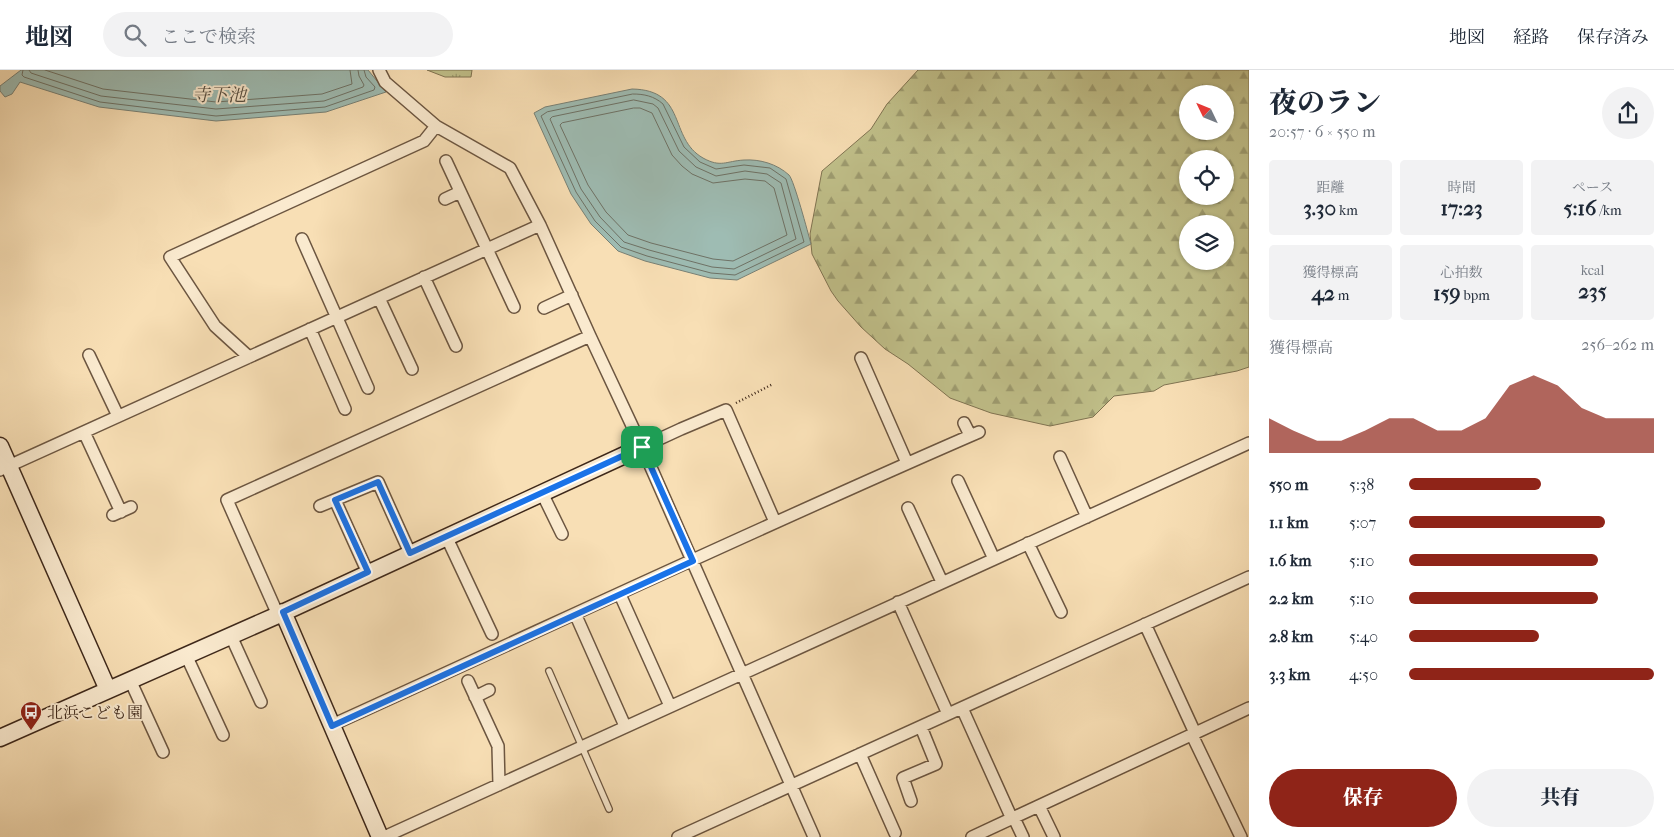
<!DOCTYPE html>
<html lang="ja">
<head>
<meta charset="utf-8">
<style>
  body { margin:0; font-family:"IM FELL French Canon","Noto Serif JP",serif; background:#f2f2f3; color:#1f2937; height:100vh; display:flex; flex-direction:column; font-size:19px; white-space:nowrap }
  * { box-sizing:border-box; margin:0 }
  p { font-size:16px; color:#747a83 }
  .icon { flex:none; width:28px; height:28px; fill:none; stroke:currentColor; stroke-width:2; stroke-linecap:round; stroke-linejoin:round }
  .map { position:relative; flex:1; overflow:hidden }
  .side { display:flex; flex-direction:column; background:#fff; width:425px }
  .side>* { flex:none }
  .needle { width:32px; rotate:313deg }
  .buttons { position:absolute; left:1179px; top:15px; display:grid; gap:10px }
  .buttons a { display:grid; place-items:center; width:55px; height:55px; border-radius:50%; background:#fff; box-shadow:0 1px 4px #0004; font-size:25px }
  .pin { position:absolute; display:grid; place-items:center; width:42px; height:42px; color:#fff; margin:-21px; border-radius:10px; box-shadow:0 2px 8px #0006 }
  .round { display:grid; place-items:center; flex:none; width:52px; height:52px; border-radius:26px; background:#f2f2f3 }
  .summary { display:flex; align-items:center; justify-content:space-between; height:85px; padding:0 20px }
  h1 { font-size:28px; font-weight:800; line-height:38px }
  .metrics { display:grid; grid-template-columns:repeat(3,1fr); gap:8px; height:85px; padding:5px 20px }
  .metrics div { display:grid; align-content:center; border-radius:5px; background:#f2f2f3; text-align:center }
  .metrics b { font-size:21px; font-weight:800 }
  .metrics small { font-size:14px; font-weight:400 }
  .metrics p { font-size:14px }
  .chart { height:140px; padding:10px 20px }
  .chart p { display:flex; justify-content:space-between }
  .chart svg { width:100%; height:90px; margin-top:5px; fill:#8f2418; opacity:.7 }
  .primary-button { display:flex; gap:10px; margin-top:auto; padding:10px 20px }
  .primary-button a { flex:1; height:58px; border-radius:30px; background:#8f2418; color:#fff; font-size:20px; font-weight:800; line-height:58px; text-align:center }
  .primary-button a+a { background:#f2f2f3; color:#1f2937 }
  ul { padding:0 20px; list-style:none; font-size:16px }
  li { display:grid; grid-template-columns:80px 60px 1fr; align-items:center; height:38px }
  li i { height:12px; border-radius:6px; background:#8f2418 }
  header { display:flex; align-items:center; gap:30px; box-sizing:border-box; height:70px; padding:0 25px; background:#fff; border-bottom:1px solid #e0e1e3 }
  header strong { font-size:24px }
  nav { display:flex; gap:28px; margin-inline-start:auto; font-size:18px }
  .search { width:350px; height:45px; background:#f2f2f3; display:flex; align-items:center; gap:12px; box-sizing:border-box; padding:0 18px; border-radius:28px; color:#747a83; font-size:19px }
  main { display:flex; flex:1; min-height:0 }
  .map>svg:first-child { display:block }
  .grass { fill:url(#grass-tufts); stroke:#807452 }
  .forest { fill:url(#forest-firs); stroke:#807452; fill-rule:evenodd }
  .water { fill:#9ebcb3; stroke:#788176 }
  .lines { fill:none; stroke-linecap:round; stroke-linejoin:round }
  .shore { stroke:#6e7266; stroke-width:1 }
  .lane-casing { stroke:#6c5641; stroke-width:8 }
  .street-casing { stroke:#6c5641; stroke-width:14 }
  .secondary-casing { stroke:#3e281a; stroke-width:19 }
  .path { stroke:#3e281a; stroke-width:2.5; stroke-dasharray:1 2.5; stroke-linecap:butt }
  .lane { stroke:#faeacf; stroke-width:5.5 }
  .street { stroke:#faeacf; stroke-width:11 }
  .secondary { stroke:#faeacf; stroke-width:16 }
  .route-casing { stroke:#fff; stroke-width:10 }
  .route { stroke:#1a73e8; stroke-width:6 }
  .labels { text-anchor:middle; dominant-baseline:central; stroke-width:4; stroke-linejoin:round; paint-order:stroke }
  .poi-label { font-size:16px; fill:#3e281a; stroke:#faeacf; text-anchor:start }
  .water-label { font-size:18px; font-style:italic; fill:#564d40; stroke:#faeacf }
</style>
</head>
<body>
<header>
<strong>地図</strong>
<div class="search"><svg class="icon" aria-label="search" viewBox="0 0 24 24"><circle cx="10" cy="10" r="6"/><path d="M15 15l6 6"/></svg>ここで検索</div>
<nav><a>地図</a><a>経路</a><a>保存済み</a></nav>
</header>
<main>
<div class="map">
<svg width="1249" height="767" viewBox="0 0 1249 767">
  <defs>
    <pattern id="grass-tufts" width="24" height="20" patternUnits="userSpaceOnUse" patternTransform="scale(1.25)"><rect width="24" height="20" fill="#c1c18b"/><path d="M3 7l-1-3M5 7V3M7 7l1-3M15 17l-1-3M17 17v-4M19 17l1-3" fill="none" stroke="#9e9d71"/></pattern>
    <pattern id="forest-firs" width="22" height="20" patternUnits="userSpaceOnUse" patternTransform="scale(1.25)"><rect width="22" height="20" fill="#c1c18b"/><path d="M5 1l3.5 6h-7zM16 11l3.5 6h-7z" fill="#9e9d71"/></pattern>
  </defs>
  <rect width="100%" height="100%" fill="#f8dfb5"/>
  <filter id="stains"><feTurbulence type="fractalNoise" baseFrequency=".004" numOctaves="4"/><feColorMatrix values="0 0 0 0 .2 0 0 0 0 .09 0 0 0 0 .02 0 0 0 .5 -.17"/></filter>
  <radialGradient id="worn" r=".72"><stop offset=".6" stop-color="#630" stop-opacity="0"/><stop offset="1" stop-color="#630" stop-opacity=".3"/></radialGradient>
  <path class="grass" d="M427 0H472L471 7H445Z"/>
  <path class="forest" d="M918 0H1249V297L1237 301 1164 315 1154 321 1114 326 1093 347 1050 356 991 343 950 328 908 294 885 279 861 257 838 231 831 221 812 184 810 164 822 101 871 59 887 34ZM1188 24H1225V61H1188ZM1188 89H1225V126H1188ZM1188 154H1225V191H1188Z"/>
  <path class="water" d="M21 0H368L386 22 326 42 216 51 99 37 20 12 12 24 5 27 0 21V16Z
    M632 19C688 20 668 68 703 88 721 98 726 91 744 90 760 89 777 94 789 105 794 110 808 163 811 174L737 210 710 208 645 191 618 181 591 154 571 124 534 43 545 37Z"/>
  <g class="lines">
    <path class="shore" d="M23 0 22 5 24 7 100 32 216 46 325 37 374 20 375 17 366 7 364 0
      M29 0 31 3 101 26 216 39 324 31 363 17 364 15 359 6 358 0
      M45 0 103 19 216 32 322 24 352 14 350 0
      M633 24C644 24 654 26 663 34L684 77 700 92 716 99 744 95 770 98 786 109 804 172 735 205 711 203 647 186 621 177 595 151 576 122 541 46 547 42Z
      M634 30 653 34 658 38 679 81 696 97 716 106 745 101 767 104 781 113 796 169 734 199 712 197 649 180 624 172 600 147 581 119 550 49 552 47Z
      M634 38H640L652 43 672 85 682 96 692 104 713 113 745 109 765 111 774 118 787 165 733 191 713 189 651 173 628 165 606 142 588 115 560 55 562 53Z"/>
    <g class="lane-casing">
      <path id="lane" d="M549 601 609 739"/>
    </g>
    <g class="street-casing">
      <path id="street" d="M379 0 385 12 436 56 510 98 540 155 590 266 642 377 814 767
        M446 91 514 237
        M445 129 460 122
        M302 169 368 318
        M424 207 456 276
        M379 228 412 299
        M544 238 572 225
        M310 259 345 339
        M89 285 118 346
        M249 287 215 256 170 187 424 71 436 56
        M861 288 907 393
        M964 353 970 365
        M84 362 121 442
        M642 377 681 359 726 340 775 452
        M1060 387 1087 447
        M0 400 540 155
        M958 411 994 489
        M542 423 562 464
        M335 430 368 503
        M320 436 378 412 410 483
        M908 438 942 512
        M113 445 131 437
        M446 466 492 564
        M1028 473 1061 542
        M622 529 670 636
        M898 532 948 644
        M278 545 227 430 590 266
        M577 548 625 656
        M1145 554 1195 663
        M231 566 261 632
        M186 585 223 665
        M130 610 163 682
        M468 611 498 676 499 715
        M475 627 489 620
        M962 638 1012 749
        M332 655C548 557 762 456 979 362
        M1192 665 1241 767
        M860 684 895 763
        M911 731 903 708 936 694 921 657
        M1039 736 1054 767
        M1014 748 1023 767
        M384 767 1249 373
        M678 767 1249 507
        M972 767 1249 638"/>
    </g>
    <g class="secondary-casing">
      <path id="secondary" d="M0 376 108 620
        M283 542 380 767
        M0 668 278 545 642 377"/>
    </g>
    <path class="path" d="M736 333 773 314"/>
    <use href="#lane" class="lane"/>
    <use href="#street" class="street"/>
    <use href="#secondary" class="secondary"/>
  </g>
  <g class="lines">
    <g class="route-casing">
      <path id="route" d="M642 377 693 491 332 656 283 542 368 502 335 430 378 412 410 483Z"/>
    </g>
    <use href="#route" class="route"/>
  </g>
  <defs>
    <g id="bus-pin" transform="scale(1.125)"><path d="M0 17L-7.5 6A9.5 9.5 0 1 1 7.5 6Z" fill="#8f2418" stroke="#faeacf"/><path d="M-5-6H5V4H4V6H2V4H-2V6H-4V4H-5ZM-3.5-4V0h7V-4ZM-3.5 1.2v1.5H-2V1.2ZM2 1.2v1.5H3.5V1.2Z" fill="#fff"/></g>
  </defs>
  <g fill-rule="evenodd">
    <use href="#bus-pin" x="31" y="642"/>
  </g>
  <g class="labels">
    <g class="poi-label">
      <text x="47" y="642">北浜こども園</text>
    </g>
    <g class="water-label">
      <text x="219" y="25">寺下池</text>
    </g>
  </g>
  <rect width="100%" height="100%" filter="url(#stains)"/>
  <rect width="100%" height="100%" fill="url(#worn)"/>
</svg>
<div class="buttons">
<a><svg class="needle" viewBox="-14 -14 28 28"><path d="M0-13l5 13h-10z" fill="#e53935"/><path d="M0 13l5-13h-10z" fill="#747a83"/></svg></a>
<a><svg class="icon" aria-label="locate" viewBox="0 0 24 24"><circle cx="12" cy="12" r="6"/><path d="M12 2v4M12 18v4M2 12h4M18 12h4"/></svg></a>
<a><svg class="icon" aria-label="layers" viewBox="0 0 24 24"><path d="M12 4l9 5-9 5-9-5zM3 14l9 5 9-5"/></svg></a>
</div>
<div class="pin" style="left:642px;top:377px;background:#1e9e55"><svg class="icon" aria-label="arrive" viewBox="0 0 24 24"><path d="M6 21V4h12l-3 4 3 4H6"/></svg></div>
</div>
<section class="side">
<div class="summary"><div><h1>夜のラン</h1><p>20:57 · 6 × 550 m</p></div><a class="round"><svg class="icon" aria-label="share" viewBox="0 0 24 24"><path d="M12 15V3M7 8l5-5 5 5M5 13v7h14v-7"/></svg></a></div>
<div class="metrics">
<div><p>距離</p><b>3.30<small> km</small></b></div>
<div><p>時間</p><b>17:23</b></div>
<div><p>ペース</p><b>5:16<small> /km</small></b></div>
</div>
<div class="metrics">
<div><p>獲得標高</p><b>42<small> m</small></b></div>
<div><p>心拍数</p><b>159<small> bpm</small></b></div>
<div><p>kcal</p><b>235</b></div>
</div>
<div class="chart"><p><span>獲得標高</span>256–262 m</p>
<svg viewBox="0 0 160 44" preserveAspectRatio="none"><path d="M0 44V27L10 33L20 38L30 38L40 33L50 27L60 27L70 33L80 33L90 27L100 11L110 6L120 11L130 22L140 27L150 27L160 27V44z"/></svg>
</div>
<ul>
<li><b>550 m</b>5:38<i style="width:54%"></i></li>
<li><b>1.1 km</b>5:07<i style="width:80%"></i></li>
<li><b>1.6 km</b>5:10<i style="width:77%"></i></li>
<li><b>2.2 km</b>5:10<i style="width:77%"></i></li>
<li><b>2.8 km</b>5:40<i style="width:53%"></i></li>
<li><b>3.3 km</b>4:50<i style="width:100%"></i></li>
</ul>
<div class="primary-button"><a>保存</a><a>共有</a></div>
</section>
</main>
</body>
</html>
